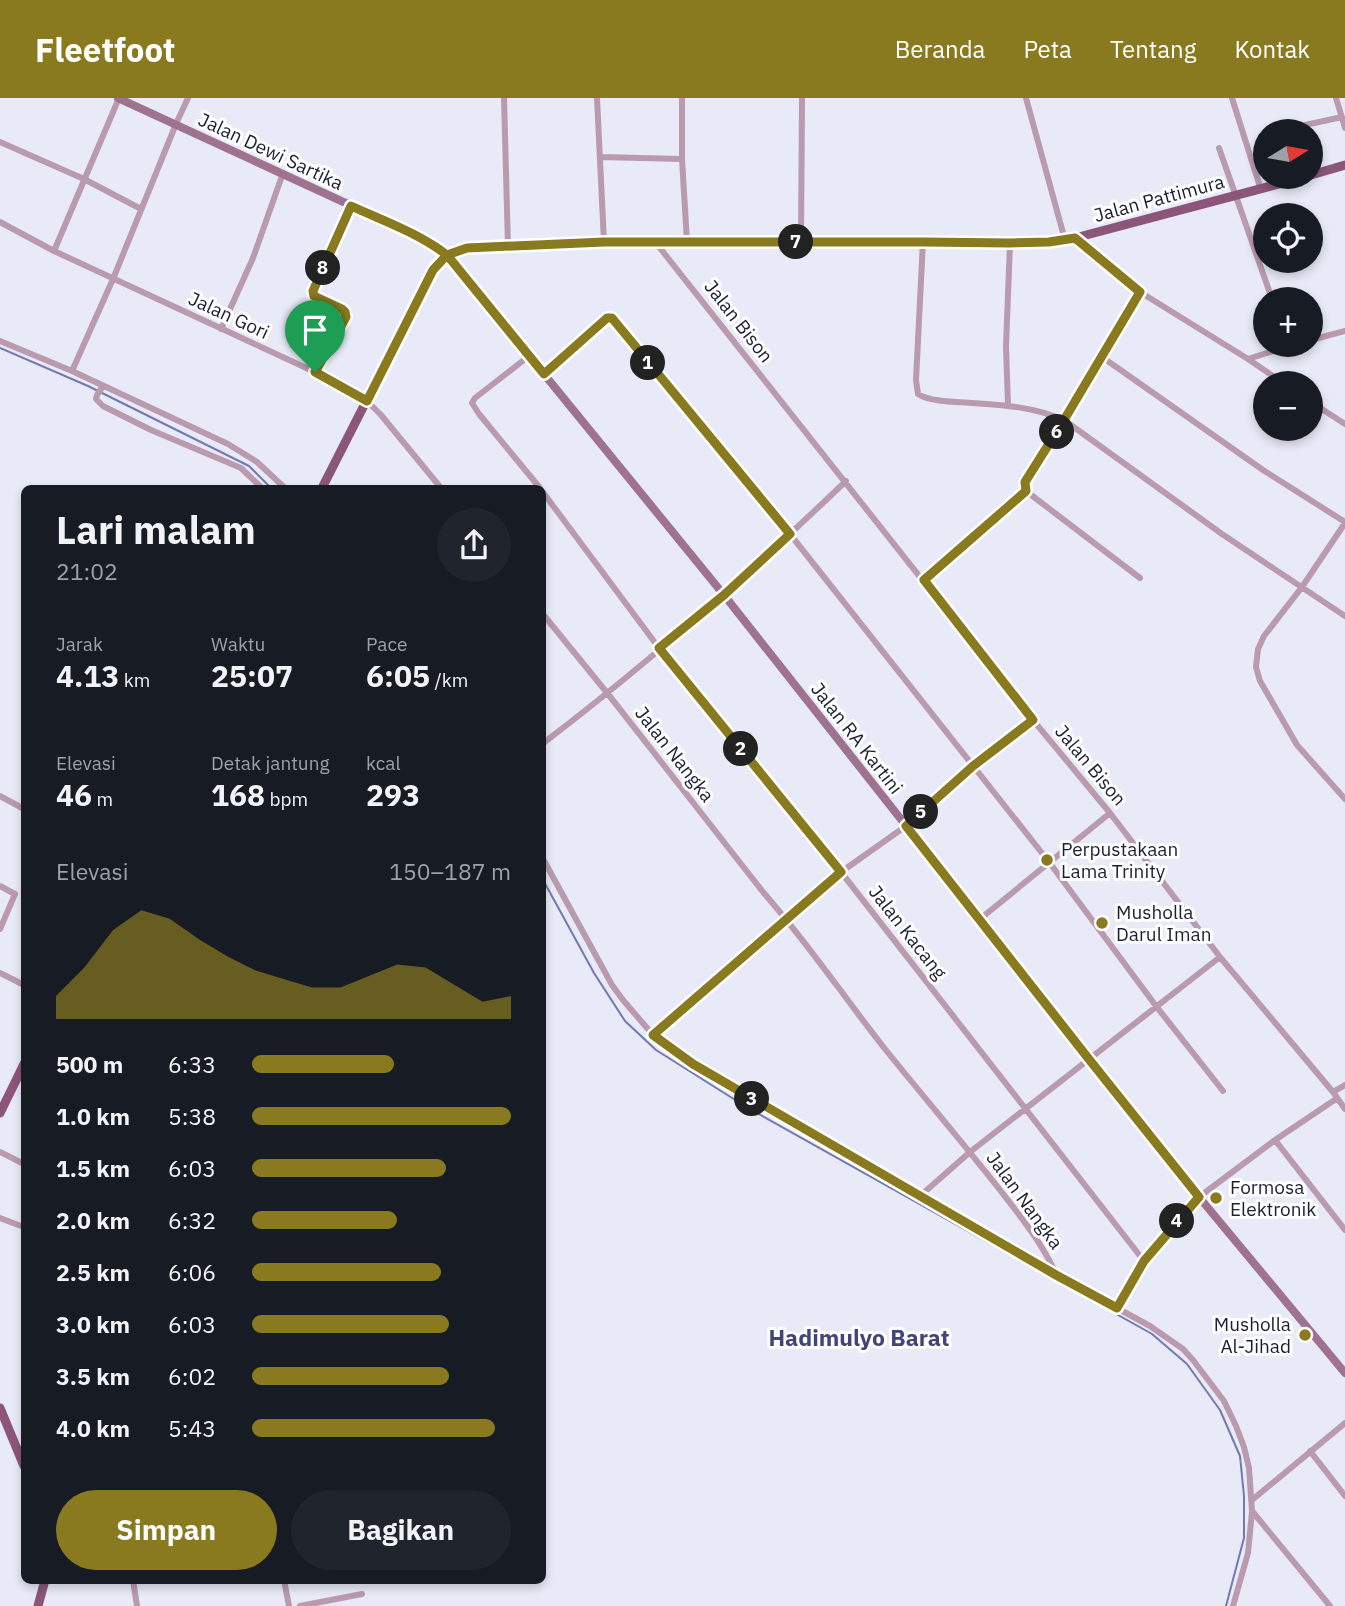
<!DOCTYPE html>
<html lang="id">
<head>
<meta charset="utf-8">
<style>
  body { margin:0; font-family:"IBM Plex Sans",sans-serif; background:#20242c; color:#f1f3f6; height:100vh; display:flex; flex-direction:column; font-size:26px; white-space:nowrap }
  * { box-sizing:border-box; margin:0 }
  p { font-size:23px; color:#9ea1a6 }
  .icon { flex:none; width:38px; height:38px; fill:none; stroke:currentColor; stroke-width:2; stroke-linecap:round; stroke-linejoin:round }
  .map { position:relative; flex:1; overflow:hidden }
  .sheet { position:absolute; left:21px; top:387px; width:525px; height:1099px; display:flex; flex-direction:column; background:#171b24; border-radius:10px; box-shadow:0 4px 10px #0003 }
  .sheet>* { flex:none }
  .needle { width:46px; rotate:79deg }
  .controls { position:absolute; left:1253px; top:21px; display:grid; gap:14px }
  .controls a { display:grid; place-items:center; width:70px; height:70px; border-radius:50%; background:#171b24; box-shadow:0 4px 10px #0003; font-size:35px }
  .pin { position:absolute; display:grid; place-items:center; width:60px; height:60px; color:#fff; margin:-72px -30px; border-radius:50% 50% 50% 0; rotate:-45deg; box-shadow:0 0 7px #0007 }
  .pin .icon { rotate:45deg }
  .km { position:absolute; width:35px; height:35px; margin:-18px; border-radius:50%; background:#222; color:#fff; font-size:19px; line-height:35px; text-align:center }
  .round { display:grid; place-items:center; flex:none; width:74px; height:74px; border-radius:37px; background:#20242c }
  .overview { display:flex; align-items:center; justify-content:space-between; height:119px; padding:0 35px }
  h1 { font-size:38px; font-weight:700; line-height:52px }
  .figures { display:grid; grid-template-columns:repeat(3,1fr); gap:10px; height:119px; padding:7px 35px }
  .figures div { display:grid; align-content:center }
  .figures b { font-size:30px; font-weight:700 }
  .figures small { font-size:19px; font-weight:400 }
  .figures p { font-size:19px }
  .chart { height:196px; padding:14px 35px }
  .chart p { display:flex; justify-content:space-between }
  .chart svg { width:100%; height:126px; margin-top:7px; fill:#897a1f; opacity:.7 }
  .cta { display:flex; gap:14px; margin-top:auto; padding:14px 35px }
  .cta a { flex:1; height:80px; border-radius:42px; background:#897a1f; color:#fff; font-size:28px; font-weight:700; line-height:80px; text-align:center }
  .cta a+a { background:#20242c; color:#f1f3f6 }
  ul { padding:0 35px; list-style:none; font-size:23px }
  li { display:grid; grid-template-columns:112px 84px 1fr; align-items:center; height:52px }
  li i { height:18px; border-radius:9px; background:#897a1f }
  header { display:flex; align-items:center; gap:42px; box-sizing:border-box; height:98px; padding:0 35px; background:#897a1f; color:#fff }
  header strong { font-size:33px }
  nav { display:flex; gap:38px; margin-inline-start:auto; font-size:24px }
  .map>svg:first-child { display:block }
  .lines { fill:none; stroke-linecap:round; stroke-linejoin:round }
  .stream { stroke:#7379b0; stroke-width:2 }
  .minor { stroke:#b99aae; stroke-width:6 }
  .secondary { stroke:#9f7390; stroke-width:8 }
  .primary { stroke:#8c567b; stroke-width:9 }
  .route-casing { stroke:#fff; stroke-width:14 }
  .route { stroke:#897a1f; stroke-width:9 }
  .poi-dot { fill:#897a1f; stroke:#fff; stroke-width:2.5 }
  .labels { text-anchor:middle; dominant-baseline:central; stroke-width:6; stroke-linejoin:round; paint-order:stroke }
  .street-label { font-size:19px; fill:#1d1f35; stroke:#fff }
  .poi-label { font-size:19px; fill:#1d1f35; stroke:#fff; text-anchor:start }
  .quarter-label { font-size:23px; font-weight:bold; fill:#424579; stroke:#fff }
</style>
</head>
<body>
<header>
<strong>Fleetfoot</strong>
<nav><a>Beranda</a><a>Peta</a><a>Tentang</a><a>Kontak</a></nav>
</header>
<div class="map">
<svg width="1345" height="1508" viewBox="0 0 1345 1508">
  <rect width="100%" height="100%" fill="#e8eaf7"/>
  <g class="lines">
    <path class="stream" d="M0 250 88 288 249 368 271 390
      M542 780 594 875 625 923 656 952 748 1010 1152 1236 1187 1266 1220 1312 1240 1358 1244 1398V1440L1226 1508"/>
    <path class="minor" d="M504 0 508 148
      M597 0 604 144
      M682 0V61L687 144
      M1026 0 1065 142
      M1232 0 1261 92
      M1336 0 1345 30
      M1296 29 1342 19
      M0 44 84 81 141 111
      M1219 50 1272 201
      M600 59 682 61
      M0 124 54 153 315 274 367 303 381 317 441 390
      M1075 140 1140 194 1248 261 1283 285
      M923 143 916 282 918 296C930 304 957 304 972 305 1004 307 1034 309 1064 322L1025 384 1026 393 1140 480
      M801 144 802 0
      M656 145 1033 622 1110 715 1220 859 1333 994 1345 1011
      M54 153 119 0
      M1140 194 1064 322 1222 436 1345 518
      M221 231 253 160 283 75
      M1311 242 1345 233
      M0 243 72 273 228 346 257 364 285 390
      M529 258 475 300 472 305 479 316 540 390
      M1102 259 1263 372 1345 424
      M1248 261 1292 247
      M72 273 113 181 176 26 188 0
      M315 274 346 219 345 214 342 211 314 198 313 193 351 108
      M544 276 607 220H612L790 436 1049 764 1156 908 1223 993
      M103 288 97 297 96 301 103 308 151 332 241 370 262 390
      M1311 304 1345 326
      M1008 308 1006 248 1010 145
      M542 393 659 550 841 774 1144 1163
      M1345 425 1302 489 1264 538 1258 551 1256 569 1260 583 1297 647 1345 701
      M924 483 1026 393
      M542 515 608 596 763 794C807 844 844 899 885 951 923 998 962 1044 1000 1092 1021 1119 1042 1145 1056 1176
      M542 646C649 565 749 476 846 383
      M0 698 24 711
      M542 759 612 887 623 902 653 937 693 966 1056 1177 1150 1228 1183 1251 1193 1262 1224 1303 1236 1328 1244 1349 1249 1370 1252 1413 1248 1455 1233 1508
      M0 788 15 796 0 831
      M980 821 1110 715
      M0 875 24 887
      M653 937 841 774 906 728 973 668 1033 622
      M1333 994 1345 987
      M1275 1042 1345 1132
      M0 1054 24 1066
      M920 1098 970 1054 1220 859
      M0 1120 21 1128
      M1117 1210 1144 1163 1199 1099 1275 1042 1336 1001
      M1310 1353 1345 1398
      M1252 1402 1345 1325
      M1252 1413 1330 1508
      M133 1482 137 1508
      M284 1482 289 1508
      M300 1508 362 1496"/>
    <path class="secondary" d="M118 0 415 137 428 144 447 157 724 497 1199 1099 1345 1275"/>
    <path class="primary" d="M1311 77 1345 67
      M322 390 433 172C445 159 449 155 467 150 602 143 737 144 873 144 939 143 1009 150 1075 140L1305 79
      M0 1015 24 966
      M0 1310 24 1368
      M38 1508 45 1482"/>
  </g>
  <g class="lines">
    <g class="route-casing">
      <path id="route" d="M315 274 367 303 433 172 447 157 544 276 607 220H612L790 436 724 497 659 550 841 774 653 937 693 966 1056 1177 1117 1210 1144 1163 1199 1099 1088 960 906 728 973 668 1033 622 924 482 1026 393 1025 384 1064 322 1140 194 1075 140 1049 144 1010 145 923 144H604L467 150 447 157C418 135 384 123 351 108L313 193 314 198 342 211 345 214 346 219 315 274"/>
    </g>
    <use href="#route" class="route"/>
  </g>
  <g class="poi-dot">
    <circle cx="1047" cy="762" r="7"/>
    <circle cx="1102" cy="825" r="7"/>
    <circle cx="1216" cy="1100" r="7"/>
    <circle cx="1305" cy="1237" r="7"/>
  </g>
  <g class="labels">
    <g class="street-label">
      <text transform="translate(271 53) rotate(25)">Jalan Dewi Sartika</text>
      <text transform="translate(1159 100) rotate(-15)">Jalan Pattimura</text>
      <text transform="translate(229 217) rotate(25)">Jalan Gori</text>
      <text transform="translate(739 223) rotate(52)">Jalan Bison</text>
      <text transform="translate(857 640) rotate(52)">Jalan RA Kartini</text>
      <text transform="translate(675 656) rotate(52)">Jalan Nangka</text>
      <text transform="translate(1091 667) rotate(50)">Jalan Bison</text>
      <text transform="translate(908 834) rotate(52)">Jalan Kacang</text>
      <text transform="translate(1025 1102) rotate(54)">Jalan Nangka</text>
    </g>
    <g class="poi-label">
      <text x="1061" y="751">Perpustakaan<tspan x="1061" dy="22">Lama Trinity</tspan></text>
      <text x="1116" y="814">Musholla<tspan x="1116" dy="22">Darul Iman</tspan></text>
      <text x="1230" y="1089">Formosa<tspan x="1230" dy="22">Elektronik</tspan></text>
      <text x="1291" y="1226" text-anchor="end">Musholla<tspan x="1291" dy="22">Al-Jihad</tspan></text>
    </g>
    <g class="quarter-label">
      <text x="859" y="1239">Hadimulyo Barat</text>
    </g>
  </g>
</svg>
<div class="controls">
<a><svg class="needle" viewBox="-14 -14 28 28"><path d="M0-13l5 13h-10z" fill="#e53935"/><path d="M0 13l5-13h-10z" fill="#9ea1a6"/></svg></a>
<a><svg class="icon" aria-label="locate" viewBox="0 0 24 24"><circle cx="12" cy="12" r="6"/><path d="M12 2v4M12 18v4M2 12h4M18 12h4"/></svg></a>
<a>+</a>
<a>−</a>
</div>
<div class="pin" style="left:315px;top:274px;background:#1e9e55"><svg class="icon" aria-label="arrive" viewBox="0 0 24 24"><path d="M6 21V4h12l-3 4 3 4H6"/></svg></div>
<b class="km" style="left:648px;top:265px">1</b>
<b class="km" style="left:741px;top:651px">2</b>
<b class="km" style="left:752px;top:1001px">3</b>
<b class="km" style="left:1177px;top:1123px">4</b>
<b class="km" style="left:921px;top:714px">5</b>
<b class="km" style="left:1057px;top:334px">6</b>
<b class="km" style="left:796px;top:144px">7</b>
<b class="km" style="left:323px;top:170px">8</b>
<section class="sheet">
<div class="overview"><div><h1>Lari malam</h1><p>21:02</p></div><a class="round"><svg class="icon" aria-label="share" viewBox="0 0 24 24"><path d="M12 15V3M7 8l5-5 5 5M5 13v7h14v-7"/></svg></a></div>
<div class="figures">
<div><p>Jarak</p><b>4.13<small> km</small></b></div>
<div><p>Waktu</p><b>25:07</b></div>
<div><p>Pace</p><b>6:05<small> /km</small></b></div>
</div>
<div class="figures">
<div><p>Elevasi</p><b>46<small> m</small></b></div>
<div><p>Detak jantung</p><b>168<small> bpm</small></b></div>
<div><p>kcal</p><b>293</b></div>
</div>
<div class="chart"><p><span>Elevasi</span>150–187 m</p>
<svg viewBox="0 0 160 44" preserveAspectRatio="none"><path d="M0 44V36L10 26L20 13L30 6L40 9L50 16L60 22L70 27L80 30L90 33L100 33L110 29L120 25L130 26L140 32L150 38L160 36V44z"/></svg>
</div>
<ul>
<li><b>500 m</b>6:33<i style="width:55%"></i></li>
<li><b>1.0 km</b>5:38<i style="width:100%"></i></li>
<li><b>1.5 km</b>6:03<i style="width:75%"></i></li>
<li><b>2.0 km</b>6:32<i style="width:56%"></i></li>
<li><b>2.5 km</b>6:06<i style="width:73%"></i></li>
<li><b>3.0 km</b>6:03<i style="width:76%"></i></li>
<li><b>3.5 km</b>6:02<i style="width:76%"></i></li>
<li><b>4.0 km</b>5:43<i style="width:94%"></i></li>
</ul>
<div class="cta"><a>Simpan</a><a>Bagikan</a></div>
</section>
</div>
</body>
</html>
